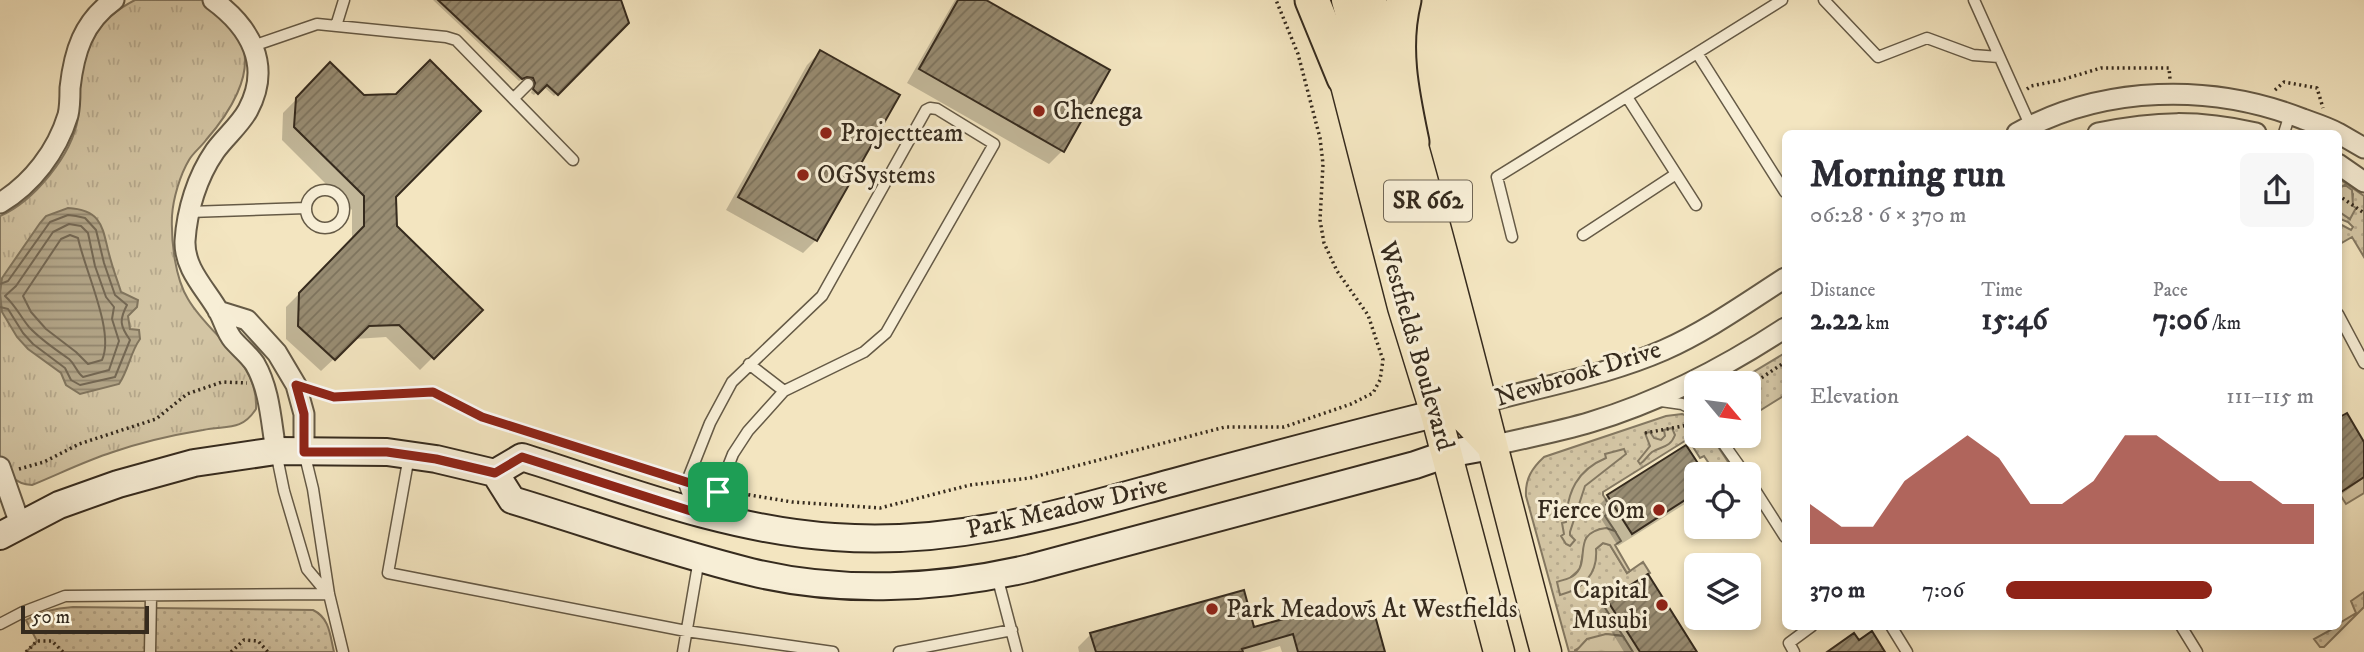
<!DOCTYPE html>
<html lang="en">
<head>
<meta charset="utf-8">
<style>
  body { margin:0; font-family:"IM FELL DW Pica",serif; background:#f7f7f7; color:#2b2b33; height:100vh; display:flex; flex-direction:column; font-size:26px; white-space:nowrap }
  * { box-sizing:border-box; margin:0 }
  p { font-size:23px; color:#7c7c81 }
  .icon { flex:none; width:38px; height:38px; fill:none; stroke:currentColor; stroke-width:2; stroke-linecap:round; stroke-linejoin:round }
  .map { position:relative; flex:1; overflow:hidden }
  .details { position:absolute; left:1782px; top:130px; width:560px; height:500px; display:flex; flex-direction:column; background:#fff; border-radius:10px; box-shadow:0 4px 10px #0003 }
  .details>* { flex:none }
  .needle { width:46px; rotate:119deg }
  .controls { position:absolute; left:1684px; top:371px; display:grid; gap:14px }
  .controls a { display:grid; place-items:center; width:77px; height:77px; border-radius:10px; background:#fff; box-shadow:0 4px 10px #0003; font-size:35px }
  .scale { position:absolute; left:21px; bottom:18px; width:128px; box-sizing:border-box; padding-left:7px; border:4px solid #362b1e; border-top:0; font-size:19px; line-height:24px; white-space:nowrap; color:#362b1e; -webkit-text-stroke:5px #f7eed6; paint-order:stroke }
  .pin { position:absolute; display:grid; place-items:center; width:60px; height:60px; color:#fff; margin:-30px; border-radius:14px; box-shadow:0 4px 10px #0006 }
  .round { display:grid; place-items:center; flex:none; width:74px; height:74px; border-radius:10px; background:#f7f7f7 }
  .head { display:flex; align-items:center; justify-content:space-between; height:119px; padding:0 28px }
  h1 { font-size:38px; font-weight:700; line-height:52px }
  .metrics { display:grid; grid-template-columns:repeat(3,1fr); gap:10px; height:119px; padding:7px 28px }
  .metrics div { display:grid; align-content:center }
  .metrics b { font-size:30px; font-weight:700 }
  .metrics small { font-size:19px; font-weight:400 }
  .metrics p { font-size:19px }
  .chart { height:196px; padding:14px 28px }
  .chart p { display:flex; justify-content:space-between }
  .chart svg { width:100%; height:126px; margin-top:7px; fill:#8f2418; opacity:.7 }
  ul { padding:0 28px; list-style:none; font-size:23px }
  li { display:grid; grid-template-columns:112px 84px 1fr; align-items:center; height:52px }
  li i { height:18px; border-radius:9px; background:#8f2418 }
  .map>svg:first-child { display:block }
  .grass { fill:url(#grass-dots); stroke:#847861; stroke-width:2 }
  .forest { fill:url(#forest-crowns); stroke:#847861; stroke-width:2 }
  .park { fill:url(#park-tufts); stroke:#847861; stroke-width:2 }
  .garden { fill:#d3c5a4; stroke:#847861; stroke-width:2 }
  .water { fill:url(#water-rules); stroke:#81755e; stroke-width:2 }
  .shadow { fill:#0003 }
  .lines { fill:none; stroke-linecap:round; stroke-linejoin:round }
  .shore { stroke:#746854; stroke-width:2 }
  .building { fill:url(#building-hatch); stroke:#362b1e; stroke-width:2 }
  .lane-casing { stroke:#655a46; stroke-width:13 }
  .street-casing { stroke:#655a46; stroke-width:23 }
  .secondary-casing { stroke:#362b1e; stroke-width:30 }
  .primary-casing { stroke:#362b1e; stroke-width:33 }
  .highway-casing { stroke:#362b1e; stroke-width:37 }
  .path { stroke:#362b1e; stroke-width:3.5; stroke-dasharray:2 3.5; stroke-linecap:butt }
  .lane { stroke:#f7eed6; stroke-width:10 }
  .street { stroke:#f7eed6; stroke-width:19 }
  .secondary { stroke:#f7eed6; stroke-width:26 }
  .primary { stroke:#f3e5c0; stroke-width:30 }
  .highway { stroke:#f3e5c0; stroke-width:33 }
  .route-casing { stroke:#fff; stroke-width:14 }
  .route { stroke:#8f2418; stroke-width:9 }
  .poi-dot { fill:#8f2418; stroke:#f7eed6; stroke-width:2.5 }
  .labels { text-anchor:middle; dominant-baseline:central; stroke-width:6; stroke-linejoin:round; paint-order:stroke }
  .shield { fill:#f7eed6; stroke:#706655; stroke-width:2 }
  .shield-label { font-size:24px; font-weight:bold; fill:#362b1e }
  .poi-label { font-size:26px; fill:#362b1e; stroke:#f7eed6; text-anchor:start }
  .street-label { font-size:26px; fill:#362b1e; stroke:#f7eed6 }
</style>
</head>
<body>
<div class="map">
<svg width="2364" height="652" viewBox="0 0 2364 652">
  <defs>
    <pattern id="grass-dots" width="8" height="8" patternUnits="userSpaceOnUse" patternTransform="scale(1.75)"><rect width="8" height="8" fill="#d3c5a4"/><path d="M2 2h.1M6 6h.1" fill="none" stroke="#b6a98d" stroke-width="1.8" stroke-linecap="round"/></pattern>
    <pattern id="forest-crowns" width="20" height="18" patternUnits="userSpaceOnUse" patternTransform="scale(1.75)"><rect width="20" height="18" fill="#d3c5a4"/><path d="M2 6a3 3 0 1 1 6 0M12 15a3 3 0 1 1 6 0" fill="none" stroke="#b6a98d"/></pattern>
    <pattern id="park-tufts" width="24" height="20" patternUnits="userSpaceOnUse" patternTransform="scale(1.75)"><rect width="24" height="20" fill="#d3c5a4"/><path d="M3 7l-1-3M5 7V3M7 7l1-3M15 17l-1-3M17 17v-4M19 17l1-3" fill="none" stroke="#b6a98d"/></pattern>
    <pattern id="water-rules" width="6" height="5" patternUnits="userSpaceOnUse" patternTransform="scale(1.75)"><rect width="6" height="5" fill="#b3a689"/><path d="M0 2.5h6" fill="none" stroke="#92876f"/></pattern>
    <pattern id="building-hatch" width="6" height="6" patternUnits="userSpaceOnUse" patternTransform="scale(1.75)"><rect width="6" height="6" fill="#988c72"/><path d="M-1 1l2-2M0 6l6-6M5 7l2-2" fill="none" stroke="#7d735d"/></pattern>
  </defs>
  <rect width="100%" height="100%" fill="#f3e5c0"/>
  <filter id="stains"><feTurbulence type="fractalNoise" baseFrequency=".00286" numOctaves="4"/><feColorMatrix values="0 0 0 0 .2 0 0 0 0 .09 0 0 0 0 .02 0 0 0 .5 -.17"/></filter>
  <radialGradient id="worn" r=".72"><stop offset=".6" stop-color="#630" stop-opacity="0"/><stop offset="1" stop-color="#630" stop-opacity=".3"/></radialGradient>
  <path class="grass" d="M2338 178 2364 196V257L2352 237 2338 245V223L2351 230 2353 227 2348 222 2338 218V211L2350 219 2353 194 2345 185 2338 189Z
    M1785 353V395L1748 418V412L1751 411 1748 401V383H1735Z
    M1682 414 1696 419V436H1711L1736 474H1716L1704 456 1700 458 1688 439 1603 492V495L1608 503 1606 505 1610 512 1605 516 1615 531 1600 529 1586 538 1580 569 1571 577 1574 591C1588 581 1597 567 1596 549L1603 543 1610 545 1627 573 1643 562 1650 573 1602 603 1623 636 1606 634 1575 650V652H1569L1526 496C1525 479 1532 468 1544 457L1666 416Z
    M2364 592V607L2324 647H2320L2314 639 2338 626V624L2356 613 2351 601Z
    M73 607 313 610C330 618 330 636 334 652H26L37 641 26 620C41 611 56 608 73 607Z"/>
  <path class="forest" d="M1606 634 1623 636 1633 652H1575L1587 639Z"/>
  <path class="park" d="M135 0H202L208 3C218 14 234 26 240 39 257 73 227 116 206 140 201 147 193 153 189 160 180 175 173 199 172 216 171 241 175 278 188 299 210 337 259 361 256 409 241 432 226 425 203 430 173 435 142 442 113 452 85 461 59 474 32 485 13 484 8 473 0 457V216C34 201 72 155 78 118 80 107 78 97 80 86 85 46 97 19 135 0Z"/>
  <path class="garden" d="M2345 185 2352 190 2353 206 2356 208 2350 219 2338 211 2340 198 2338 189Z
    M1672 428 1675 435C1670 448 1662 446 1652 452 1647 456 1645 461 1640 464L1638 461 1650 446 1645 433 1650 432 1654 438 1661 440 1665 436 1664 430Z
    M1624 449 1626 454 1585 486 1570 532V535L1575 540 1570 546 1566 544 1561 536 1564 534 1562 523 1566 522C1567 492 1577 470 1606 458L1605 454Z
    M2364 477V493L2346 504 2339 493Z
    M1606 528 1615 531 1621 541 1615 545 1630 571 1627 573 1610 545 1603 543 1596 549C1598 574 1583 589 1560 595L1557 582C1562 580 1569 579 1573 576 1593 562 1569 533 1606 528Z"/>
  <path class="water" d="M68 208C106 210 102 232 111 261 114 272 118 282 121 292L138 300 137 307 128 316 130 329 139 330 140 339C130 353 129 369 119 384L80 394 66 385 61 373 28 349 17 337 2 312 0 293 2 278 40 223 46 216Z"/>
  <path class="shadow" d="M433 0H619L627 22 554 96 543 86 534 95 531 93 533 86 530 81 523 79 519 81Z
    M955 0H982L1062 151 1049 164 907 83Z
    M820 52 816 240 803 253 726 210 807 65Z
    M330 65 395 227 480 310 420 370 386 337 355 339 321 371 286 339V307L352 241V210L282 140 283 113Z
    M2338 420 2364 445V478L2338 497Z
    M1685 447 1703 474H1696V497L1618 546 1595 509 1608 496Z
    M1608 601 1695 652H1624L1599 611Z
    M1323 616 1383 652H1282L1280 646 1260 652H1079L1078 647 1091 634 1252 629Z"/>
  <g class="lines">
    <path class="shore" d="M69 224 81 226 88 233 95 266 106 297 114 307 112 319 119 341 109 370 83 377C76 372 76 365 69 359 55 349 41 340 29 327 20 316 16 306 5 296L16 286 53 232Z
      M70 235 78 238C85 271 115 332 102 360L88 364 76 352 46 329 31 312 23 296 61 239Z
      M0 284 8 281 50 222 68 215 76 216 85 218 96 230 104 263 115 295 127 305C119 320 120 326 130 340L115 377 80 385 71 380 65 368 33 344 23 333 8 309 0 307"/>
  </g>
  <path class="building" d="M438 0H621L629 23 558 95 547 85 538 94 533 89 535 83 533 78 527 77 522 79Z
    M958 0H986L1110 70 1064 152 919 69Z
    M820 50 900 95 817 241 738 197Z
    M430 60 481 111 396 197 397 226 483 310 434 359 399 325 369 326 335 360 298 326 299 293 364 226V196L294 127 296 98 330 62 364 95 396 94Z
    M2347 413 2364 442V477L2338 494V418Z
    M1686 445 1705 474H1696V493L1632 534 1607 495Z
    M1648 574 1697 652H1640L1607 600Z
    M1244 590 1254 627 1323 608 1325 614 1371 601 1385 652H1298L1293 634 1242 649 1243 652H1096L1090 633Z
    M1872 631 1885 652H1827L1854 633 1859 640Z"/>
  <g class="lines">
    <g class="lane-casing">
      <path id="lane" d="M1824 0 1878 57 1927 38 1973 55 1999 57
        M1974 0 2031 127
        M336 26 344 0
        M253 46 317 24 446 37 456 40 573 160
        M1697 53 1782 0
        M1627 97 1696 205
        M514 98 528 84
        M930 108 937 109 994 144 886 333 864 352 784 391 748 431 733 454 718 492 694 512 685 486 710 423 732 382 822 296 926 110Z
        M2284 133 2290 114
        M306 209a19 19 0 1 1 38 0a19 19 0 1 1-38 0Z
        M189 212 306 208
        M1583 235 1676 174
        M1512 237 1497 177 1697 53 1785 192
        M2338 314 2364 363
        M749 364 784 391
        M1661 401 1682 404 1696 411
        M1718 436 1745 474
        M276 452 284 491 307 569 327 593
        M304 452 313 489 329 594 343 652
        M409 456 388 573 686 631 833 652
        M1748 479 1785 537
        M997 576 1017 652
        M0 624 23 612 65 596 329 594
        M1891 626 1907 652
        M2181 626 2197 652
        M150 652 151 596
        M683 652 699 559
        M899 652 1012 630
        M1794 652 1789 643 1812 626"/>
    </g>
    <g class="street-casing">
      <path id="street" d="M213 0C250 27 272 65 248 110 240 125 225 137 215 151 197 177 187 210 185 241 184 269 206 289 219 312 224 321 226 332 233 340 240 348 249 355 255 364 270 390 271 422 276 451
        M2017 133C2103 85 2212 83 2303 119 2314 123 2327 127 2338 133
        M2098 133C2156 121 2198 120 2256 133
        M2338 133 2364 148
        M2338 164 2364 182
        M0 203C32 184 57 151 68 115 70 107 70 97 70 88 74 52 83 22 114 0
        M218 311 247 320 277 353 296 385 304 414V452
        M1483 403C1543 386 1607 375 1664 350 1707 331 1746 303 1785 278
        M1491 446C1524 438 1558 432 1591 422 1661 401 1724 368 1785 328
        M0 467 20 524"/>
    </g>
    <g class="secondary-casing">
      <path id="secondary" d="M495 473 512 500C591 524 670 552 751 572 841 594 940 589 1030 568L1415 465 1447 454 1491 446
        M0 536 59 505 118 484 194 463 276 451 387 452 436 459 495 473 522 457C624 489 726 530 834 537 953 546 1054 515 1167 484 1263 458 1358 432 1455 409"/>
    </g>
    <g class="primary-casing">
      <path id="primary" d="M1347 0 1457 409 1491 445
        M1371 0 1393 77
        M1338 54 1403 307 1436 414 1499 652
        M1405 118C1456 295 1498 474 1546 652"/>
    </g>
    <g class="highway-casing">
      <path id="highway" d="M1312 0 1344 78
        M1404 0C1392 48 1402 94 1412 142"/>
    </g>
    <path class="path" d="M2027 89 2031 86 2061 80 2101 68H2169L2170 79
      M2275 90 2284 82 2317 88 2323 108
      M2338 195 2364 213
      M1748 387 1785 362
      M317 391 334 397 433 392 482 417 674 477
      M1689 426 1696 429
      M1645 433 1694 424
      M19 469 44 462 79 444 156 419 187 394 222 382 247 383
      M732 492 792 502 880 508 970 485 1030 478 1225 427H1284L1351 404 1373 393 1380 380 1383 360 1368 315 1337 271 1324 243 1320 220 1323 164 1320 138 1298 54 1276 0
      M26 652 37 641H52L63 652
      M231 652 244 640 258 641 268 652"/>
    <use href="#lane" class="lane"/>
    <use href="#street" class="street"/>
    <use href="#secondary" class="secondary"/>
    <use href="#primary" class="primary"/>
    <use href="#highway" class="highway"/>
  </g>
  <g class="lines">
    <g class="route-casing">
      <path id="route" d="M296 385 334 397 433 392 482 417 718 492 694 512 522 457 495 473 436 459 387 452H304V414Z"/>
    </g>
    <use href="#route" class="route"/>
  </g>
  <g class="poi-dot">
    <circle cx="1039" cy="111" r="7"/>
    <circle cx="826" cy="133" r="7"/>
    <circle cx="803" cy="175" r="7"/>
    <circle cx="1659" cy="510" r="7"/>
    <circle cx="1662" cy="605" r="7"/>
    <circle cx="1212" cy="609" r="7"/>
  </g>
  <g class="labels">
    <rect class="shield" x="1384" y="180.5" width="88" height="41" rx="5"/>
    <g class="shield-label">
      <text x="1428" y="201">SR 662</text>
    </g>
    <g class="poi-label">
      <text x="1053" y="111">Chenega</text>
      <text x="840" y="133">Projectteam</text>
      <text x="817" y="175">OGSystems</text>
      <text x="1645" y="510" text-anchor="end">Fierce Om</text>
      <text x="1648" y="590" text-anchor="end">Capital<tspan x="1648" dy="30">Musubi</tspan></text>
      <text x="1226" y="609">Park Meadows At Westfields</text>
    </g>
    <g class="street-label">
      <text transform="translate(1416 346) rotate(74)">Westfields Boulevard</text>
      <text transform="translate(1578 374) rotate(-17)">Newbrook Drive</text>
      <text transform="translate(1067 508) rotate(-13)">Park Meadow Drive</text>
    </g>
  </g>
  <rect width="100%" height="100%" filter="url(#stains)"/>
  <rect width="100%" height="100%" fill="url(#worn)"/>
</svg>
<div class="controls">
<a><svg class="needle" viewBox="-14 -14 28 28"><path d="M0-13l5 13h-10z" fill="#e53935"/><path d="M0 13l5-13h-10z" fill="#7c7c81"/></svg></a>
<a><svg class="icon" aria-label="locate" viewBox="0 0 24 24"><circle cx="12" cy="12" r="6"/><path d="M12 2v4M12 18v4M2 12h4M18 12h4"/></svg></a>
<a><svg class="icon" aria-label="layers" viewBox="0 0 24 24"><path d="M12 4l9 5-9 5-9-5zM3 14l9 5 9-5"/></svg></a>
</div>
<div class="scale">50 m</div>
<div class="pin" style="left:718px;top:492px;background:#1e9e55"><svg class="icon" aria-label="arrive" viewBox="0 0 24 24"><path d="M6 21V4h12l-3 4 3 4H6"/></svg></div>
<section class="details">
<div class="head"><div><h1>Morning run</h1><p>06:28 · 6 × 370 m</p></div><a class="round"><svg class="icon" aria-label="share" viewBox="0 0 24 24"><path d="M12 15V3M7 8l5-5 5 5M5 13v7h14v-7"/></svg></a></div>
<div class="metrics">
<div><p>Distance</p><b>2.22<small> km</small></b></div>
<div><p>Time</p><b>15:46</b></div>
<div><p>Pace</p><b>7:06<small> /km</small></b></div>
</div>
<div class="chart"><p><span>Elevation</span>111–115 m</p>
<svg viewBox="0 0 160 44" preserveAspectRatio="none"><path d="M0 44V30L10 38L20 38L30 22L40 14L50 6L60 14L70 30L80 30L90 22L100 6L110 6L120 14L130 22L140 22L150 30L160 30V44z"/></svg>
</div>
<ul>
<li><b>370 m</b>7:06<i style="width:67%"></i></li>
</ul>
</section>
</div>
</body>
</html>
